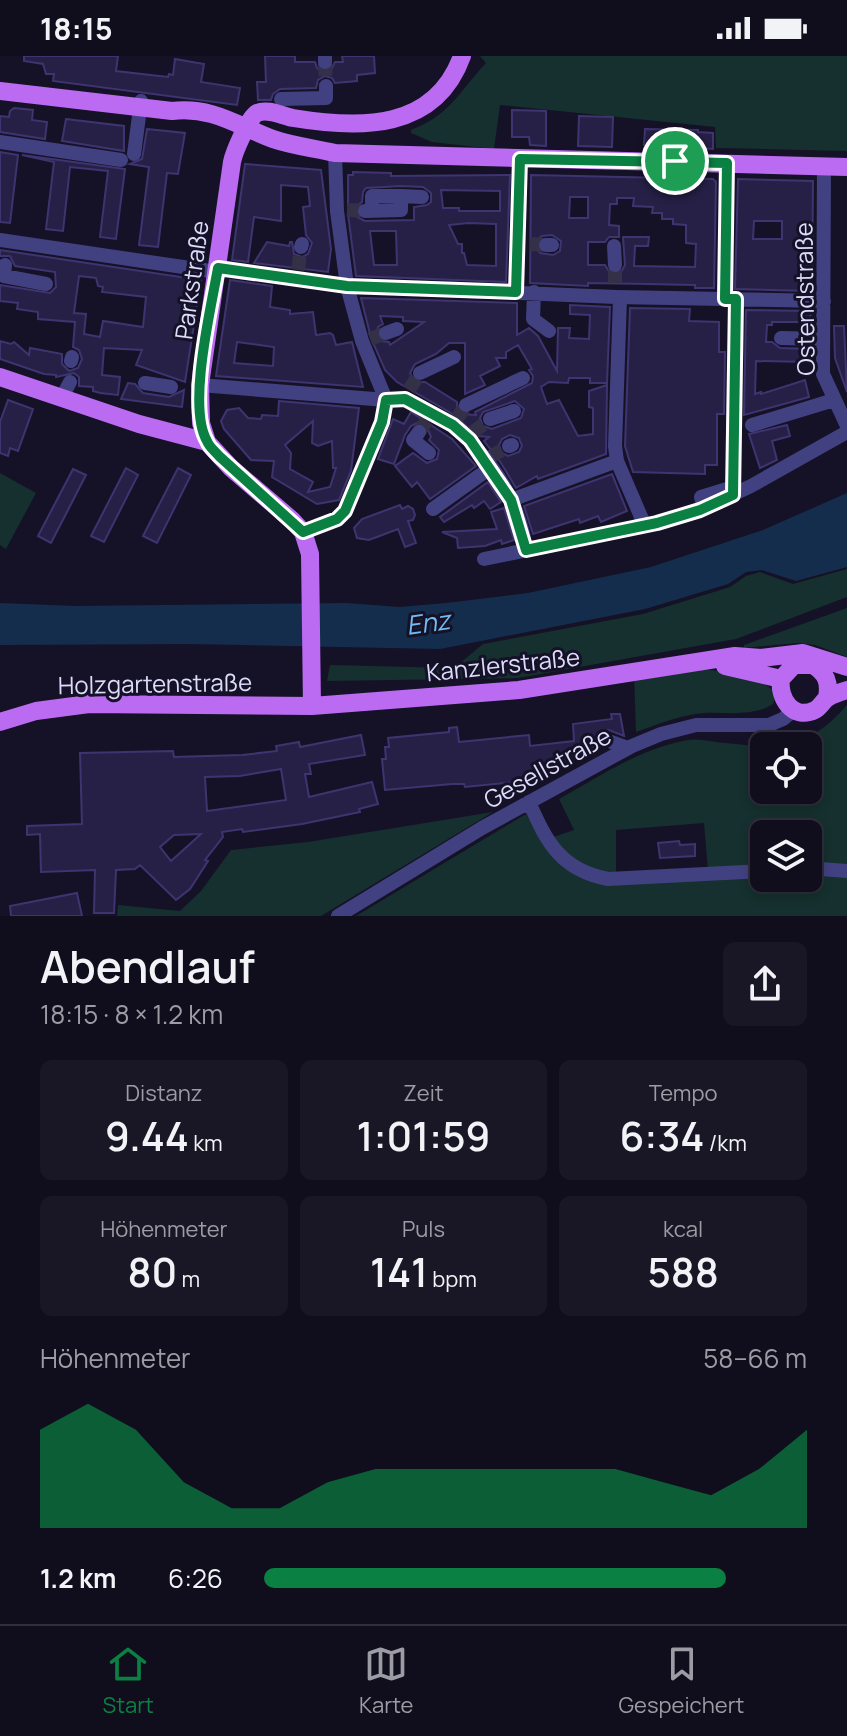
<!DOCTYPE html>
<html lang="de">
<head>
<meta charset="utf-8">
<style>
  body { margin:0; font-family:Manrope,sans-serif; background:#191726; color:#f1f3f6; height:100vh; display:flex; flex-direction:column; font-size:30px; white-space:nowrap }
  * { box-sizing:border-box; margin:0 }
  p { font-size:26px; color:#9c9ca4 }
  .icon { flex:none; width:44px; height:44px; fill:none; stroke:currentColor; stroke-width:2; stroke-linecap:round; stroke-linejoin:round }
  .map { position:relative; height:860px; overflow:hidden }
  .panel { display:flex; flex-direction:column; background:#100e1d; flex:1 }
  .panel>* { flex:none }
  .controls { position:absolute; left:750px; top:676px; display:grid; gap:16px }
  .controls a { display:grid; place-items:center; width:72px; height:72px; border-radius:12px; background:#100e1d; box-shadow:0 4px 12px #0003,0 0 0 2px #302e3b; font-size:40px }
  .pin { position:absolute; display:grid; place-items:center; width:68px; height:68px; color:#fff; margin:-34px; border:4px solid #fff; border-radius:50%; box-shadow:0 2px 8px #0007 }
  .round { display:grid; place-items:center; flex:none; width:84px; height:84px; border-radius:12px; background:#191726 }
  .head { display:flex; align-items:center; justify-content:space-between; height:136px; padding:0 40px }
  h1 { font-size:44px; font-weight:600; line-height:60px }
  .metrics { display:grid; grid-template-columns:repeat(3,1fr); gap:12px; height:136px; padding:8px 40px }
  .metrics div { display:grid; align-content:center; border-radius:12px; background:#191726; text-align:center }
  .metrics b { font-size:40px; font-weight:600 }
  .metrics small { font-size:22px; font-weight:400 }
  .metrics p { font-size:22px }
  .chart { height:224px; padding:16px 40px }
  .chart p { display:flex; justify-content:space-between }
  .chart svg { width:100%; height:144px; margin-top:8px; fill:#0b8043; opacity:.7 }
  ul { padding:0 40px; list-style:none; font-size:26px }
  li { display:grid; grid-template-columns:128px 96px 1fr; align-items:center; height:60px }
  li i { height:20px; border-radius:10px; background:#0b8043 }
  .status { display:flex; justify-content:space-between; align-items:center; height:56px; padding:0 40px; background:#100e1d; direction:ltr }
  .status svg { height:22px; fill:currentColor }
  .tabs { display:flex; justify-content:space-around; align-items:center; height:112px; border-top:2px solid #302e3b; background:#100e1d; font-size:22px; color:#9c9ca4 }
  .tabs a { display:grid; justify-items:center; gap:4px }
  .tabs .current { color:#0b8043 }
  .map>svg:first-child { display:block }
  .green { fill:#15302e; fill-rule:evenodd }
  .water { fill:#152d4d }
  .building { fill:#262046; stroke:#3e3470; stroke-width:2; fill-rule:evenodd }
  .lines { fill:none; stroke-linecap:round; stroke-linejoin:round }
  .minor-tunnel { stroke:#333047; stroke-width:14; stroke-dasharray:14 7; stroke-linecap:butt }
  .minor { stroke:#414181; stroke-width:14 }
  .major { stroke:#bb6bf2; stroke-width:18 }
  .route-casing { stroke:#fff; stroke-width:16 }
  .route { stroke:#0b8043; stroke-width:10 }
  .labels { text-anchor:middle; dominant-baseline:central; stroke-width:6; stroke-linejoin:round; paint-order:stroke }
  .street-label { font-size:24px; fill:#dddbfc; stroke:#151227 }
  .water-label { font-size:26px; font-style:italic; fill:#72bbf3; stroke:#151227 }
</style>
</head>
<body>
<div class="status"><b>18:15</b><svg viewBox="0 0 49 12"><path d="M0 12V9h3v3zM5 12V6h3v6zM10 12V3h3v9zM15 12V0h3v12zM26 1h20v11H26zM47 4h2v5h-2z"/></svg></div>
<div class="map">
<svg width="847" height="860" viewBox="0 0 847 860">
  <rect width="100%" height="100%" fill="#151227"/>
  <path class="green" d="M480 0H847V95L716 92 715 71 500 49 494 93 432 86 411 77V74C450 59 459 36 486 7Z
    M0 417 36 437 6 493 0 489Z
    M847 513V541L736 583 518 622 327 625 330 609 454 612 483 588 643 558 730 531 746 520 760 516 793 528Z
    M847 552V601L815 589 797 587 744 592V589Z
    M700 613C729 616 754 616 776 637L773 648C753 661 728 656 704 657 680 659 659 668 636 676L634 619Z
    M847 649V860H356L526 758 542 785 574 774 559 743C600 720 641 692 688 684 699 682 713 686 725 687 779 693 809 693 847 649ZM764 690H808V734H764ZM704 767 708 814 616 817V774ZM764 778H808V822H764Z
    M493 756 321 860H117L118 849 180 855 201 835 231 794 308 786Z"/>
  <path class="water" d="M847 437V511L796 525 762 514 746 516 728 528 645 553 440 593 189 588 0 589V547L75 550 347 547 399 551 446 547 528 537 651 511 763 474Z"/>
  <path class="building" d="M24 0H118L116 15 168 21 169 18 173 19 175 3 204 8 201 26 240 32 237 49 53 25 54 18H46L43 8 24 5Z
    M265 0H295V6H315L317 12 324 16 331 14 335 6H343L342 0H374L375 17 357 19V25L335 27 332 22 325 20 318 24 316 32 280 33 273 38 271 44H258L257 26H266Z
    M14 52 33 54 32 64 47 66 45 83 0 76V60L9 61 10 55Z
    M512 54 546 55V90L530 89 529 81H512Z
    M579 60 613 61 612 91 578 90Z
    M66 63 124 70V95L62 85Z
    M147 73 185 77 178 118 167 117 158 191 139 189 149 111 130 108 142 103Z
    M645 73 698 74V76L713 77V93L644 89Z
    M0 96 18 99 10 167 0 166Z
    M22 99 125 113 116 183 100 181 108 115 70 111 63 175 46 173 54 106Z
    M245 108 321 114 331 193 328 216 254 207 267 186 289 190 290 186H292L294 198 302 201 308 198 312 187 306 179 303 151 310 150 308 131 281 129V165L254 161 248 206 232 204Z
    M353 116 391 117V120L510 119 506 226 356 220 348 158V119H353ZM401 130 423 131 431 137V146L427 149 414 151V164L365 165 357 161 356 151 362 146 363 136 366 132ZM441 134 500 135V155H459V152H443ZM468 167 496 168V210L467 209 464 197H462V188H458L449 169ZM370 175H396L397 209H374Z
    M531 119 713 123 716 126 714 232H695V229L647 228 588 227V230L530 227ZM570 141H588V162H569ZM617 142H634L633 150 653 151 652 157H662V163H673V168L686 169V187L696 188 695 211 634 210 635 190H648L649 181H623L625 209 620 218 610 217 605 209H588V186H605L609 181H619V170L609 169 610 148H617ZM552 179 561 185 560 195 553 199 540 197 536 190 538 183 542 180Z
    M738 123 813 125 812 232 808 235 735 233ZM754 165H782V183H753Z
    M0 194 201 224 185 326 136 309 142 294 104 292 102 319 120 321 118 339 100 337 93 335V331L79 330V321L74 317 56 321V319L44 318 0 303V285L11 288 14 286 29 299 30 292 62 298V308L69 315 78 312 82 303 79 294 73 291 75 266 38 263V256L17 253 18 247 0 245V229L50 237 56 231 55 216 15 210 10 200H0ZM79 220 96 222 98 230 103 231 102 236 146 241 143 271 103 265 100 281 84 278 86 258 74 257Z
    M230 224 272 230 270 251 290 254V258L313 256 316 279 330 277 333 279 336 289 352 286 363 331 216 320ZM237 286 274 291 273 310 234 307Z
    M361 242 517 247V279L529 272 538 280 557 315 558 272H570L569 282 589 283 590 259 570 258V249L610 251 607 327H590V322H569L568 327 549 326 541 331 547 348 559 344 578 380 593 378V352L589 351V335L607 329 606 398 538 423 537 420 516 432 501 407 484 385 489 381 478 380 451 357 397 326 385 314 371 282ZM380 260 403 261V265L424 266 390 289 389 286 380 285 376 280 378 271 383 268ZM449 287H465V338L485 329 480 320 500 310 496 302H506V296L518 289 532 313 529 314 533 320 532 327 475 356 476 359 461 358 457 353V346L425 326H415L410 317 415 308 436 298ZM515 345 524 353 521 362 492 373 483 370 480 362 483 356ZM510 379 519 382 522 390 519 396 508 400 502 397 499 389 502 383Z
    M630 252 690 253 689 265 719 266V296H725L724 358H717V409H705V418L633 416 625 390Z
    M746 254 811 255 810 266H772V269H767L766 286H772L780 292 809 293V306L756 305 755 338 761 336V338L805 324 809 341 744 359Z
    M834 270H844L847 336 835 302Z
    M128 327 135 328 143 337 169 341 184 334 182 351 121 343Z
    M8 344 33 353 18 395 10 392 8 400 0 397V366Z
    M279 345 359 352 351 415 339 444 317 448 272 421 274 405 251 404 224 373 221 365 227 354 239 352 248 362 261 363 262 359 278 360ZM313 365 312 387 318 390 332 385 333 412H336L330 431 308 436 313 426 290 413 291 397 285 389Z
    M411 356 452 383 476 410 430 443 417 426 412 431 395 410 413 397 427 407 437 403 439 394 429 384 431 381 426 369 419 366 411 370 405 379 394 408 378 403 393 363 404 368Z
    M787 369 790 380 772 385 777 404 760 412 749 378Z
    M126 412 138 419 104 486 91 480Z
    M178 412 191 419 157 487 143 480Z
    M73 413 86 419 51 487 38 480Z
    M612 418 627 455 601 466 598 460 580 467 579 463 533 478 524 450Z
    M488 426 501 446 490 453 484 445 474 452 472 449 444 466 440 461Z
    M400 449 402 453 408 450 413 453 415 459 413 464 408 465 416 487 405 491 398 473 369 484 357 482 354 472 362 463Z
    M504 452 514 484 502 488 501 484 485 490 458 492 457 482 442 476 497 473 491 456Z
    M611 658H620L624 680 609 674 600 676 596 685 599 691 577 694 578 703 560 705 561 712 540 715 532 721 529 728 525 725 465 731 464 728H452L385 734 382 703H386L385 691H389L388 682 449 676V672L457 671 459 686 529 679 530 690 574 685 573 668 612 663Z
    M361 679 365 699 309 708 311 718H305L309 741 372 726 378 748 359 753 360 756 302 768 243 776 242 773 222 776 223 781 205 804 208 805 190 833 176 844 140 809 135 813 116 814 114 857H94L95 814 41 816 40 778 27 779V770L82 768 80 697 173 695 174 701 242 699 277 695 276 690 299 686 300 691ZM281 713 286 744 207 755 205 721 240 720ZM201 778 171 805 160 791 174 779Z
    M679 785 680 789 695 788V800L660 802 658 787Z
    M77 837 82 860H11L10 850Z"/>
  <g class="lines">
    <path class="minor-tunnel" d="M325 6 326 30
      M347 154 365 155
      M530 188 546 189
      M298 214 301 191
      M615 227V209
      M370 283 386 277
      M409 334 420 317
      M456 364 466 349
      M419 376 428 363
      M472 377 490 363
      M490 401 509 390"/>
    <path class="minor" d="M325 6V0
      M281 43 326 42V30
      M0 86 121 104
      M134 98 141 45
      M824 110 823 318 847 370
      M372 154V140H401
      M365 155 401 154V140L422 141
      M0 184 217 216
      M546 189H552
      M614 190 615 209
      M301 191 302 188
      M5 209 4 220 46 228
      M218 212 347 230 616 241 824 245
      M516 236 520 103
      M534 236 533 263 549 275
      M620 242 615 390 617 405 645 470
      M725 243 727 107
      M386 277 397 273
      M781 282 823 283
      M71 305 72 301
      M420 317 454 301
      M145 327 171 331
      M200 329 386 344C391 344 399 342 404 343 411 344 420 350 426 354 477 379 519 437 526 494
      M62 341 70 326
      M466 349 523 322
      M490 363 514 355
      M752 369 834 344
      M419 376 413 384 429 397
      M509 390 512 389
      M733 439 736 243
      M511 444 617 405
      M704 452 701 441 727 433
      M433 453 490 412
      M303 476 337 463 345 455 382 366 386 344 362 285 347 230 337 155 335 97
      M484 503 657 467 700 454 751 430 847 376
      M606 684 628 692
      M529 746C547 787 561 814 608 823L764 815
      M808 812 847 815
      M338 860 482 772 632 690 661 678 696 669H769L783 663 794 654"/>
    <path class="major" d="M0 35 172 55C212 50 238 70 273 83 293 90 314 92 335 97L847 111
      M0 321 139 368 207 386 231 412 292 464 303 476 310 498 312 650
      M207 386 201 367 200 329 232 106C234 96 249 61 257 57 268 52 282 60 293 62 360 73 435 75 462 0
      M725 610 781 623
      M827 642C830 626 826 617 813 609H794L781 623C778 642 793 665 815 654 821 651 823 644 829 641 834 638 841 636 847 634
      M0 666 36 655 89 648 312 650 519 634 735 600 761 602 803 597 847 611"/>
  </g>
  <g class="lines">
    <g class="route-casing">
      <path id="route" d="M520 103 727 107 725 243H736L733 439 700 454 657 467 526 494 511 444 470 384 453 369 405 343 386 344 382 366 345 455 337 463 303 476 219 400C215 395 209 391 207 385 187 351 211 252 218 212L347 230 516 236Z"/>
    </g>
    <use href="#route" class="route"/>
  </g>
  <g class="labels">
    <g class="street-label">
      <text transform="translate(191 224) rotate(-82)">Parkstraße</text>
      <text transform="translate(804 243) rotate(-91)">Ostendstraße</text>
      <text transform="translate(503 608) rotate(-6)">Kanzlerstraße</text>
      <text transform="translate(155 627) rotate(-1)">Holzgartenstraße</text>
      <text transform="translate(547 711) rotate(-29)">Gesellstraße</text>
    </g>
    <g class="water-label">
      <text transform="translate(428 566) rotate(-8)">Enz</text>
    </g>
  </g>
</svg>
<div class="controls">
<a><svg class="icon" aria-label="locate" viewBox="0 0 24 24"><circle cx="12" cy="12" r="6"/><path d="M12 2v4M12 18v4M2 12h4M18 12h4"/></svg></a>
<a><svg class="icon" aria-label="layers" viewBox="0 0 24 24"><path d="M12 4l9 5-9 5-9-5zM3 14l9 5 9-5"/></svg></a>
</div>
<div class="pin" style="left:675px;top:105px;background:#1e9e55"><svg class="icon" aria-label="arrive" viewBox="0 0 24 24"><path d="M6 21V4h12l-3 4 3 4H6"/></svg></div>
</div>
<section class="panel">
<div class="head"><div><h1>Abendlauf</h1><p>18:15 · 8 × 1.2 km</p></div><a class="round"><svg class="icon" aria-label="share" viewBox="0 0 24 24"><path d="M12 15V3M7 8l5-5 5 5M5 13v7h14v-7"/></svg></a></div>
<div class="metrics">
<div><p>Distanz</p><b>9.44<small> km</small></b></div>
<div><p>Zeit</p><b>1:01:59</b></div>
<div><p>Tempo</p><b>6:34<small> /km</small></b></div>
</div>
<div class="metrics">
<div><p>Höhenmeter</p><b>80<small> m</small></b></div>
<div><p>Puls</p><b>141<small> bpm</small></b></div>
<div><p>kcal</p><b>588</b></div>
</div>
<div class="chart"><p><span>Höhenmeter</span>58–66 m</p>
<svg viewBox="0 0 160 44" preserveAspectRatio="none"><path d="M0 44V14L10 6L20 14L30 30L40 38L50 38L60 30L70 26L80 26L90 26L100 26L110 26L120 26L130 30L140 34L150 26L160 14V44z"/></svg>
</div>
<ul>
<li><b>1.2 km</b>6:26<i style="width:85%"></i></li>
</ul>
</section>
<nav class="tabs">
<a class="current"><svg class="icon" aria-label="home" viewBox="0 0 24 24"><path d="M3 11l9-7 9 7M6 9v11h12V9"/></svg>Start</a>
<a><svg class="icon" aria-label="map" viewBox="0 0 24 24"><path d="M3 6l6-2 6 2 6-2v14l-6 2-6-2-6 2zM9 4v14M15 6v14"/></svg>Karte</a>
<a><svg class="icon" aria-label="saved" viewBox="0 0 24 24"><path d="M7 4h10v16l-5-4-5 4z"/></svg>Gespeichert</a>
</nav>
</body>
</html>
